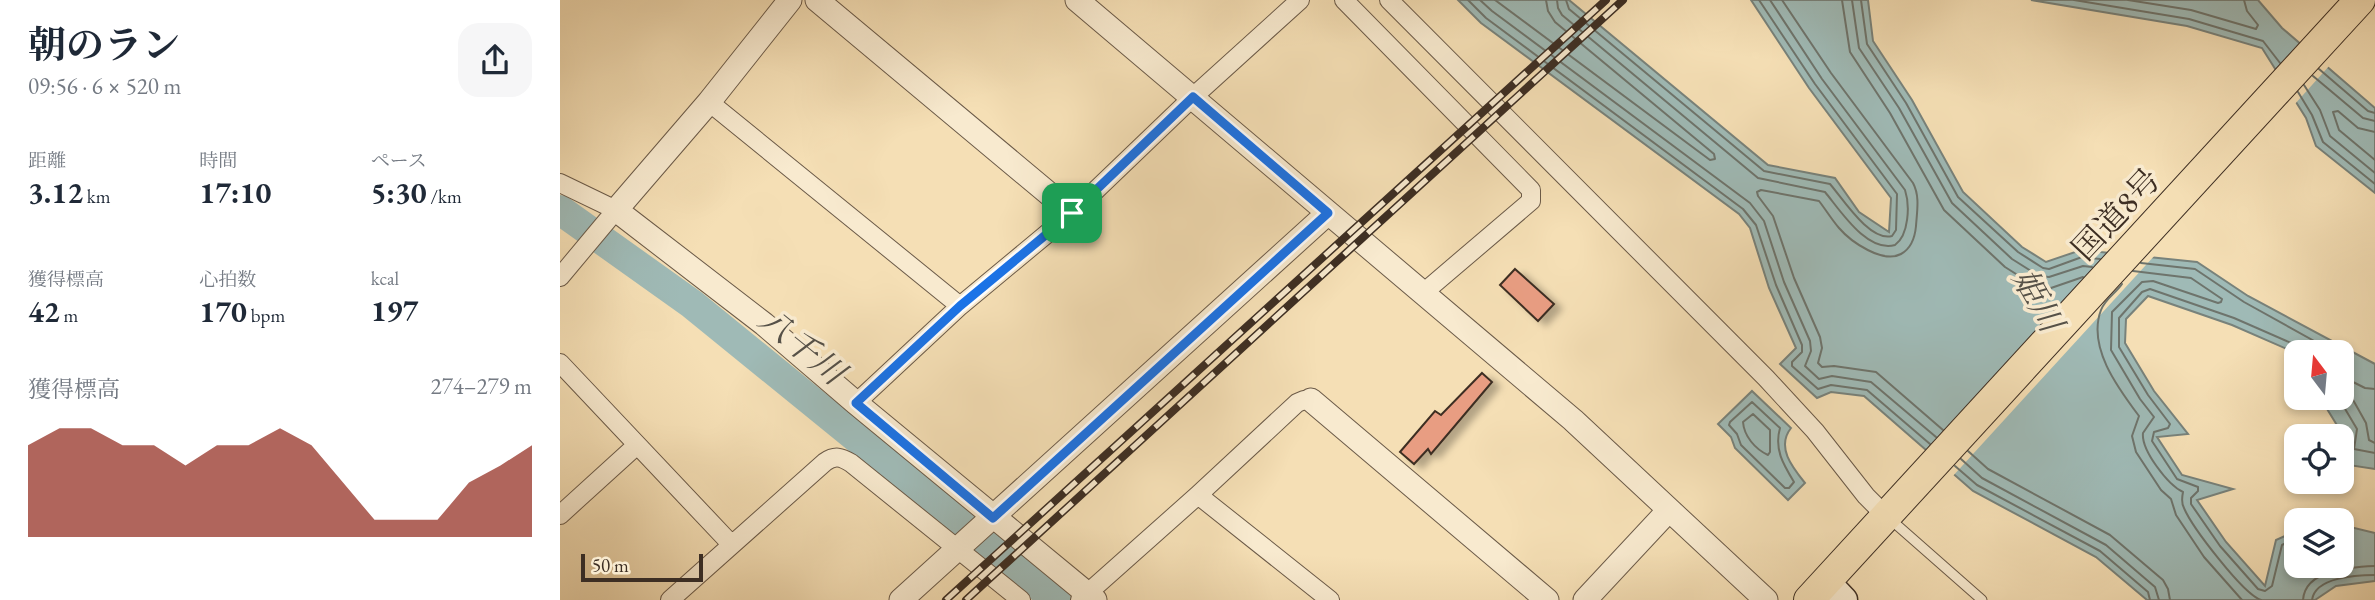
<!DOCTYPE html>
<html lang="ja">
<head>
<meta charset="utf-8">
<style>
  body { margin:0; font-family:"EB Garamond","Noto Serif JP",serif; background:#f6f6f7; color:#1f2937; height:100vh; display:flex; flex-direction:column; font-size:26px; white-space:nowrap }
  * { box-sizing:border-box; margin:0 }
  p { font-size:23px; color:#747a83 }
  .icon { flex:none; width:38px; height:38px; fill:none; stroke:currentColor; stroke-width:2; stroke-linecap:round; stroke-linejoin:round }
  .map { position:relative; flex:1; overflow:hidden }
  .panel { display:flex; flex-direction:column; background:#fff; width:560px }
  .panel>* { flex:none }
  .needle { width:46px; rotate:344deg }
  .tools { position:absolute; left:1724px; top:340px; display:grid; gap:14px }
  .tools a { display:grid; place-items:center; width:70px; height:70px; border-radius:14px; background:#fff; box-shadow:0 4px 10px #0003; font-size:35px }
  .scale { position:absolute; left:21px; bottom:18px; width:122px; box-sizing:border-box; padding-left:7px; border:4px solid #3d2e23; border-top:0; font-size:19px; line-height:24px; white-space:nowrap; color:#3d2e23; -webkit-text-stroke:5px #f8eacf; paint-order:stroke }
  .pin { position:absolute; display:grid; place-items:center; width:60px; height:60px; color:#fff; margin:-30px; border-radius:14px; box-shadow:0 4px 10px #0006 }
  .round { display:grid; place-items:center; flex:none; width:74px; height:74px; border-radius:21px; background:#f6f6f7 }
  .head { display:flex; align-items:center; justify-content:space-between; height:119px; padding:0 28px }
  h1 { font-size:38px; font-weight:700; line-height:52px }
  .metrics { display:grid; grid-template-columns:repeat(3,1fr); gap:10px; height:119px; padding:7px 28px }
  .metrics div { display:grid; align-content:center }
  .metrics b { font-size:30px; font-weight:700 }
  .metrics small { font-size:19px; font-weight:400 }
  .metrics p { font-size:19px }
  .chart { height:196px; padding:14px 28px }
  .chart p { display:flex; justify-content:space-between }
  .chart svg { width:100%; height:126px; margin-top:7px; fill:#8f2418; opacity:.7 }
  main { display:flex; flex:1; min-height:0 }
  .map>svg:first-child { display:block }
  .water { fill:#9fbab6; stroke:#78827b; stroke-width:2 }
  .pier { fill:#f5dfb5 }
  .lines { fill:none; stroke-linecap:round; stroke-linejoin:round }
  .shore { stroke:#6e746c; stroke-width:2 }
  .river { stroke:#9fbab6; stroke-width:30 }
  .building { fill:#e89d82; stroke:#3d2e23; stroke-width:2; filter:url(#shadow) }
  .service-casing { stroke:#6b5a48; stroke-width:11 }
  .minor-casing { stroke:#6b5a48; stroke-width:20 }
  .tertiary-casing { stroke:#6b5a48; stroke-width:25 }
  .secondary-casing { stroke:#3d2e23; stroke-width:29 }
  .trunk-casing { stroke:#3d2e23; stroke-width:32 }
  .service { stroke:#f8eacf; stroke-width:9 }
  .minor { stroke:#f8eacf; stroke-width:18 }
  .tertiary { stroke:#f8eacf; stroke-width:23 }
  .secondary { stroke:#f8eacf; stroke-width:26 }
  .trunk { stroke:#f5dfb5; stroke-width:30 }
  .rail-casing { stroke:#3d2e23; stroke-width:8 }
  .rail { stroke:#f8eacf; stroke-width:5; stroke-dasharray:16; stroke-linecap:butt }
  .route-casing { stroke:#fff; stroke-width:14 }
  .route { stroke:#1a73e8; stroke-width:9 }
  .labels { text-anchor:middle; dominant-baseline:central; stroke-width:7; stroke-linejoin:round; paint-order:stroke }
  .street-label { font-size:32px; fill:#3d2e23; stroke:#f8eacf }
  .water-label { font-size:33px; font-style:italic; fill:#565148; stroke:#f8eacf }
</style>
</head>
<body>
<main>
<section class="panel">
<div class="head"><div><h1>朝のラン</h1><p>09:56 · 6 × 520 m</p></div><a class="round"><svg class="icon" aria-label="share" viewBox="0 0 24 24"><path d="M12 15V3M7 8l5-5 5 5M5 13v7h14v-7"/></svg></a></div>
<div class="metrics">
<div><p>距離</p><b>3.12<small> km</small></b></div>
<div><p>時間</p><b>17:10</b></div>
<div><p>ペース</p><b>5:30<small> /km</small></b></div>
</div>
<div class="metrics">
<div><p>獲得標高</p><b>42<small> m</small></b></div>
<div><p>心拍数</p><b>170<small> bpm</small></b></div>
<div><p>kcal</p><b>197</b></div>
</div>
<div class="chart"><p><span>獲得標高</span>274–279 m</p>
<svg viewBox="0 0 160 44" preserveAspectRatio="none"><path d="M0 44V12L10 6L20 6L30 12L40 12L50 19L60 12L70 12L80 6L90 12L100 25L110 38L120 38L130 38L140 25L150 19L160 12V44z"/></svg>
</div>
</section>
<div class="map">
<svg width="1815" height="600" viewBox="0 0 1815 600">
  <defs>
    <filter id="shadow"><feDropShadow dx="8" dy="4.5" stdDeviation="3.5" flood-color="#0004"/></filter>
  </defs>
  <rect width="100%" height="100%" fill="#f5dfb5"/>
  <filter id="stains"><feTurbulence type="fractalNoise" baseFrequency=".00286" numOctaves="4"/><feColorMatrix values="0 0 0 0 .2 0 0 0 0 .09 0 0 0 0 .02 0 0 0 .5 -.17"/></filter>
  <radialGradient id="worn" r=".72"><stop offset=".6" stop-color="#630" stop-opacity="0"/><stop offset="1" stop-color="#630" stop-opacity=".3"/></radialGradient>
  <path class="water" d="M898 0H1009L1208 165 1275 178 1299 212 1329 232 1331 198 1249 88 1191 0H1308L1313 41 1352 100 1403 192 1462 247 1486 262 1521 250 1637 262 1688 296 1815 364V469L1782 464V437L1783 435 1761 399 1782 397V352L1736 353 1672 325 1588 296 1566 319 1565 343 1594 391 1628 434 1597 437 1622 475 1673 489 1637 500 1666 542 1705 586 1716 540 1736 531V565H1782V525L1815 533V581L1776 586 1755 600H1587L1536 557 1413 491 1304 396 1271 392 1257 398 1220 364 1236 348 1209 288 1190 228 1179 214 921 23Z
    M1471 0H1698L1722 28 1815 108V193L1756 146 1746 118 1702 48 1627 26Z
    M1192 391 1231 428C1216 447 1232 467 1245 483L1228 500 1175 448 1171 437 1158 424Z"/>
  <path class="pier" d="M1743 42 1770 65 1734 105 1714 73Z
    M1551 249 1596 254 1392 477 1364 453Z"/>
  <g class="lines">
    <path class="shore" d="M908 0 926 18 1183 209 1196 225 1216 285 1242 345V352L1232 362V366L1258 389 1271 385 1307 390 1370 444
      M920 0 932 11 1190 203 1204 221 1224 282 1250 341 1251 351 1245 366 1259 379 1272 376 1311 382 1376 437
      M935 0 1150 160 1155 159 1154 154 995 22 988 11 986 0
      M997 0 998 8 1002 15 1198 178 1265 192C1280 210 1307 253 1335 245 1349 235 1350 205 1345 190L1262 79 1210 0
      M1006 0 1009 9 1204 171 1270 184C1283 199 1310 242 1332 236L1336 230 1337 194 1255 84 1199 0
      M1222 0 1271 73 1353 183C1360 196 1357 211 1356 226 1355 237 1352 248 1341 254 1323 264 1291 242 1279 228 1272 220 1266 210 1259 201L1201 190 1197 192 1198 196 1213 216 1234 278 1260 337 1262 348 1258 363 1262 367 1274 366 1316 372 1383 430
      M1282 0 1290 52 1330 113 1384 210 1445 267 1475 286 1491 288 1523 277
      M1292 0 1299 48 1339 108 1392 203 1452 259 1479 276 1489 277 1523 266 1532 267
      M1301 0 1307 44 1346 103 1398 197 1458 252 1483 268 1489 269 1522 257 1540 259
      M1514 0 1629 19 1703 41 1720 63
      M1568 0 1631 10 1696 29 1698 25 1687 11 1684 0
      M1759 69 1808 111 1815 113
      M1753 76 1803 118 1815 121
      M1744 85 1760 110 1770 136 1815 173
      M1738 92 1752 115 1763 142 1815 184
      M1815 132 1798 128 1778 111 1773 112 1779 130 1815 160
      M1581 263 1635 269 1684 302 1774 352
      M1573 271 1631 278 1662 299 1661 302 1658 303 1593 281 1582 282 1552 312 1551 350 1580 399 1594 417 1583 433C1581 450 1608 485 1623 492 1622 497 1621 503 1624 508 1632 527 1683 594 1701 600
      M1562 284C1556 293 1545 299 1541 310 1527 347 1558 388 1579 416L1572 436 1576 452 1601 490 1611 499 1616 515 1644 557 1682 600
      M1815 389 1805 388 1787 379 1783 382 1806 423 1809 440 1815 443
      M1778 397 1797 429 1794 449 1815 453
      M1192 402 1220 428C1214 449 1223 464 1234 482L1229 488H1225L1181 445 1177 434 1169 425 1170 422Z
      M1193 414 1210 430V452L1208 455C1195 449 1184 436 1183 422Z
      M1408 451 1428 469 1550 535 1603 580 1608 589 1610 600
      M1401 459 1422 478 1546 545 1595 587 1599 600
      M1395 466 1417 485 1540 551 1588 592 1590 600
      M1736 538 1722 545 1712 586 1705 591 1698 589 1660 546 1631 504V498L1638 491V487L1617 479 1592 441 1594 432 1608 428 1610 424 1588 395 1559 347V318L1582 292 1590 289 1674 318 1738 346 1743 352
      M1743 600C1745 569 1792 567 1815 566
      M1752 600C1755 577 1797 575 1815 575"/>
    <path class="river" d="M0 210 132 304 496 600"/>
  </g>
  <path class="building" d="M955 269 994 304 978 321 940 285Z
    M922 373 932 382 871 454 868 449 854 464 840 452 875 411 881 415Z"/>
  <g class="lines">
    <g class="service-casing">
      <path id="service" d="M1330 519 1422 600"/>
    </g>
    <g class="minor-casing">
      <path id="minor" d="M784 0 971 190V201L862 294
        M829 0 1206 378 1255 431 1306 496 1326 516
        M149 102 400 306
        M0 183 56 210 0 277
        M0 363 171 544
        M296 403 400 306 512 213 633 97 740 0
        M638 495 770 600
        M0 515 77 445
        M110 600 265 462C275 455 281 457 291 463L461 600
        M520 600 638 495 737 403 744 400H751"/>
    </g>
    <g class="tertiary-casing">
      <path id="tertiary" d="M230 0 149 102 56 210 204 324 296 403 535 600
        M257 0 512 213
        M517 0 1013 420 1206 600
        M751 400 987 600
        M341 600 768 213
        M1025 600 1109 510"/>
    </g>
    <g class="secondary-casing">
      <path id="secondary" d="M1267 582 1284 600"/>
    </g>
    <g class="trunk-casing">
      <path id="trunk" d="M1249 600 1800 0"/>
    </g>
    <use href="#service" class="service"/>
    <use href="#minor" class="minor"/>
    <use href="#tertiary" class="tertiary"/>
    <use href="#secondary" class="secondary"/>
    <use href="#trunk" class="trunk"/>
    <g class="rail-casing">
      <path id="rail" d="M386 600 1046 0
        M406 600 1063 0"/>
    </g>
    <use href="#rail" class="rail"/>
  </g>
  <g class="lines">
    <g class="route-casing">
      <path id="route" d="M633 97 768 213 433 518 296 403 400 306 512 213Z"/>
    </g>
    <use href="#route" class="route"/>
  </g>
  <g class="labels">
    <g class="street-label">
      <text transform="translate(1556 214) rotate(-47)">国道8号</text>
    </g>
    <g class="water-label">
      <text transform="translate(1478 300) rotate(60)">姫川</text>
      <text transform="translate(242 346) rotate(39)">八千川</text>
    </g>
  </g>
  <rect width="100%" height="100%" filter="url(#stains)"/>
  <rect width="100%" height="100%" fill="url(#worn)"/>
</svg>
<div class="tools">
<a><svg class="needle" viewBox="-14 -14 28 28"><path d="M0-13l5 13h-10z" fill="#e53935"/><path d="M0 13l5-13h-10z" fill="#747a83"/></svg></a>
<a><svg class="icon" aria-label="locate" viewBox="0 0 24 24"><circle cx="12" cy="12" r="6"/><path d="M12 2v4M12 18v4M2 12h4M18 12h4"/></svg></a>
<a><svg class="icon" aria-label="layers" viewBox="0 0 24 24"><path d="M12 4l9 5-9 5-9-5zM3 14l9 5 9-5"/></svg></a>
</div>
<div class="scale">50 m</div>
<div class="pin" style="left:512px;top:213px;background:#1e9e55"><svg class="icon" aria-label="arrive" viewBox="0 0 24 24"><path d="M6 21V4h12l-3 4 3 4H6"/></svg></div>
</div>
</main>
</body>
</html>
